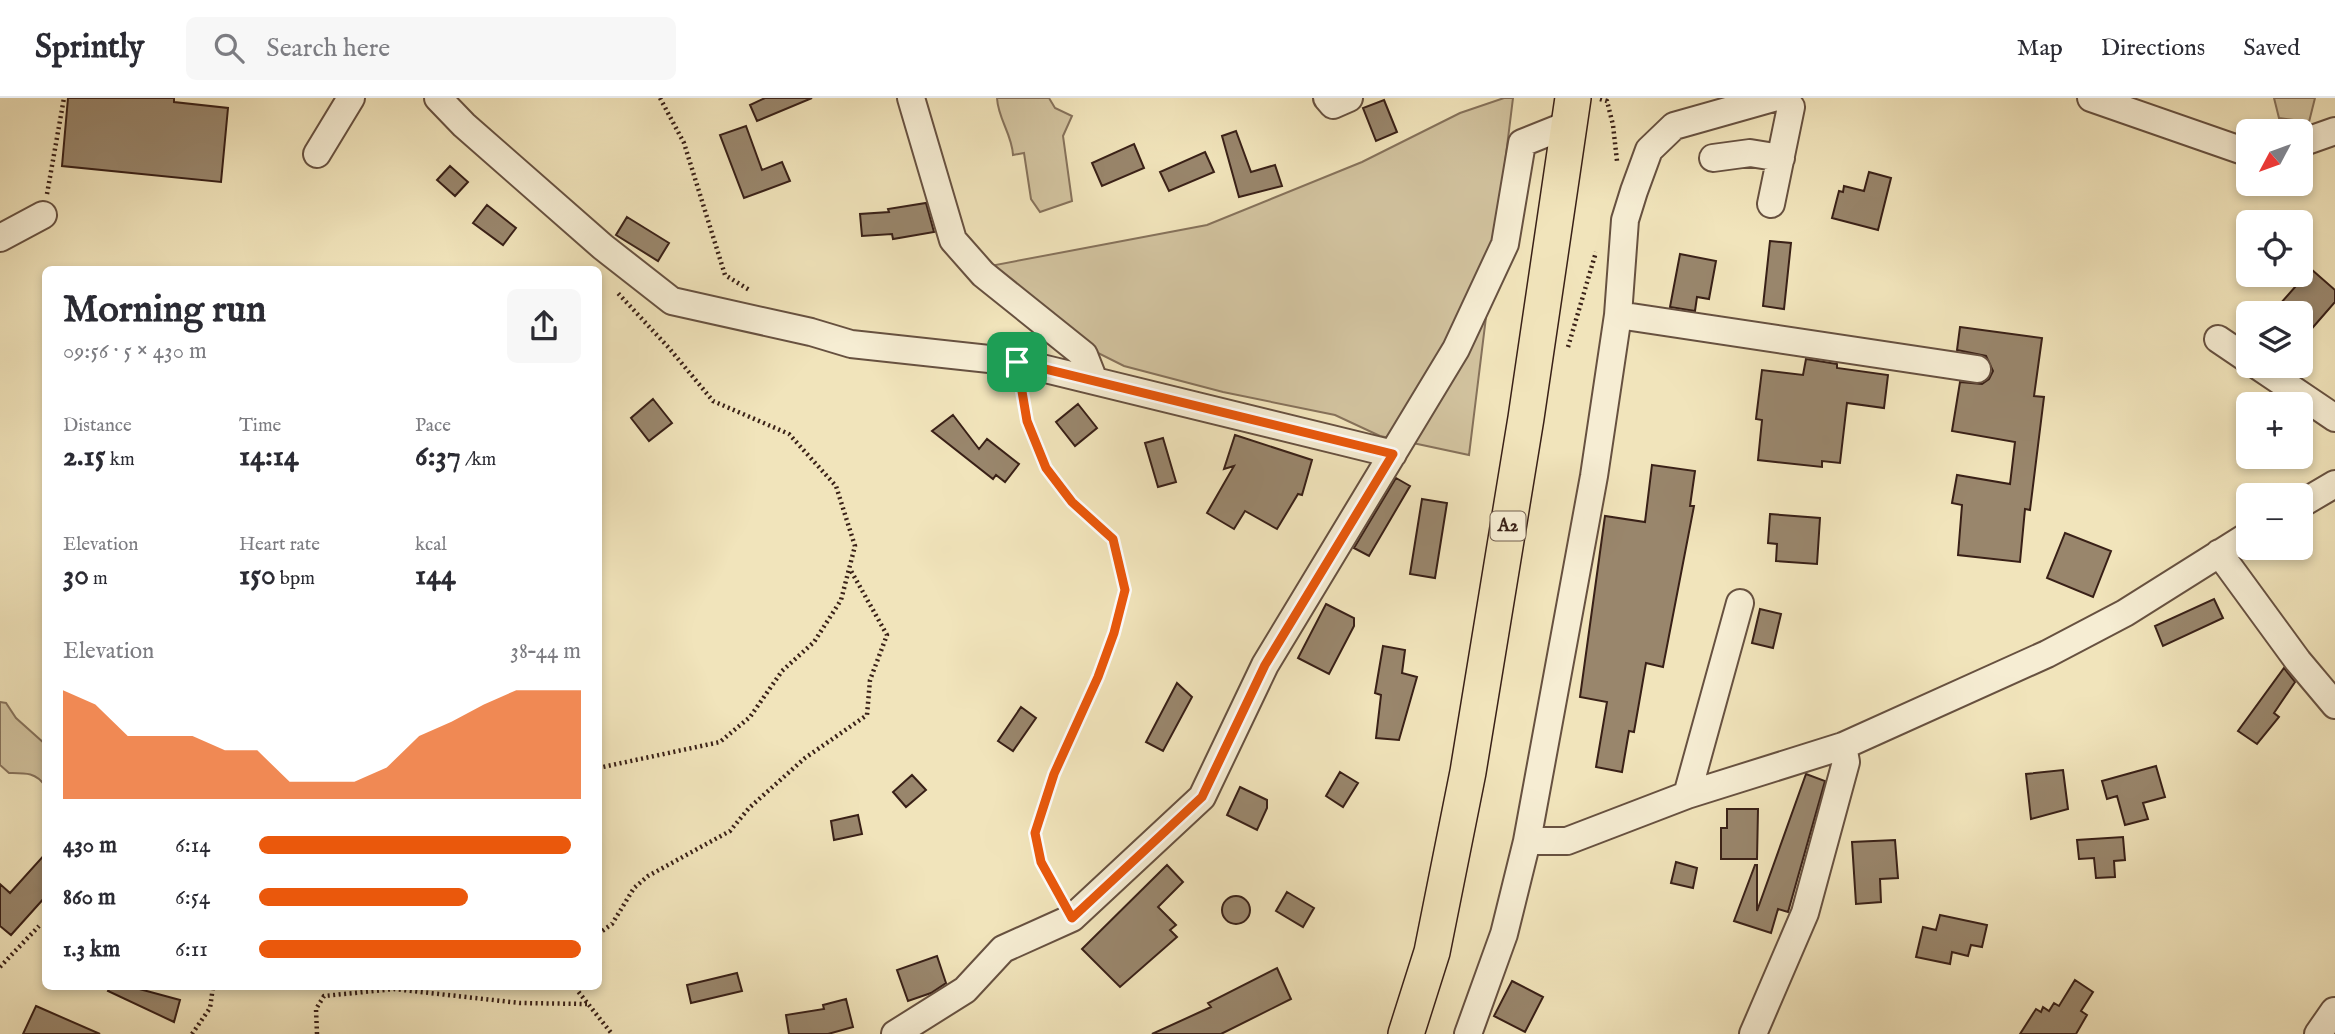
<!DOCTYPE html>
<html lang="en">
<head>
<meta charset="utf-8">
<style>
  body { margin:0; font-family:"IM FELL English",serif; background:#f7f7f7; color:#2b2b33; height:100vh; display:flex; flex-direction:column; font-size:26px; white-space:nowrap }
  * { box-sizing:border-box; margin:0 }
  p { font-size:23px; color:#7c7c81 }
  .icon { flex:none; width:38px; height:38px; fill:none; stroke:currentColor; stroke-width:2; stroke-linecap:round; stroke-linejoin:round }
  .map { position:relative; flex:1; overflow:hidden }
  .panel { position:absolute; left:42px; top:168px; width:560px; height:724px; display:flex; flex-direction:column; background:#fff; border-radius:10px; box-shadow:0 4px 10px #0003 }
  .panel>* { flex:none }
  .needle { width:46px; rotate:229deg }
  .controls { position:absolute; left:2236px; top:21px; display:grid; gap:14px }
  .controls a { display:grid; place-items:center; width:77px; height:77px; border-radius:10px; background:#fff; box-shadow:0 4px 10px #0003; font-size:35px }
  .pin { position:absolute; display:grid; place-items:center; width:60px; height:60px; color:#fff; margin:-30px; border-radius:14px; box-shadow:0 4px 10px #0006 }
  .round { display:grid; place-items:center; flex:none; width:74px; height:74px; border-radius:10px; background:#f7f7f7 }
  .headline { display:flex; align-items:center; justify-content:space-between; height:119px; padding:0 21px }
  h1 { font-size:38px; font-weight:800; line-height:52px }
  .stats { display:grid; grid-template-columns:repeat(3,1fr); gap:10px; height:119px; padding:7px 21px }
  .stats div { display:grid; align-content:center }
  .stats b { font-size:30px; font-weight:800 }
  .stats small { font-size:19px; font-weight:400 }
  .stats p { font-size:19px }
  .chart { height:196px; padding:14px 21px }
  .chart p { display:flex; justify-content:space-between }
  .chart svg { width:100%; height:126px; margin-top:7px; fill:#ea580c; opacity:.7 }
  ul { padding:0 21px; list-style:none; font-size:23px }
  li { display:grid; grid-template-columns:112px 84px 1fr; align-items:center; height:52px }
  li i { height:18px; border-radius:9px; background:#ea580c }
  header { display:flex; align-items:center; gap:42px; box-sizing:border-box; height:98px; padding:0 35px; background:#fff; border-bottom:2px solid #e1e1e2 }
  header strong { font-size:33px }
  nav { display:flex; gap:38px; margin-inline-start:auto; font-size:24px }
  .search { width:490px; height:63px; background:#f7f7f7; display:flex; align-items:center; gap:18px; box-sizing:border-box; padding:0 24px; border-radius:10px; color:#7c7c81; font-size:26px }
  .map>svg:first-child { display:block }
  .green { fill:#d2c39f; stroke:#86725b; stroke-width:2 }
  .building { fill:#99866c; stroke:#392017; stroke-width:2 }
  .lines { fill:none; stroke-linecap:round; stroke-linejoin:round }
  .minor-casing { stroke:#675140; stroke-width:30 }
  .major-casing { stroke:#392017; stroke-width:38 }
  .path { stroke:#392017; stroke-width:4.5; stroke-dasharray:2 3.5; stroke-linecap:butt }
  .minor { stroke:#f6edd3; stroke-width:26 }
  .major { stroke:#f1e4bb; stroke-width:35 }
  .route-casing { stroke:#fff; stroke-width:14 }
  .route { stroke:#ea580c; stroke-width:9 }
  .labels { text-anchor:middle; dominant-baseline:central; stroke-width:5; stroke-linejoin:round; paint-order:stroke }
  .shield { fill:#f6edd3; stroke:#725e4f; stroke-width:2 }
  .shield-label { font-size:18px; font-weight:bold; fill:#392017 }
</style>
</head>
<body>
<header>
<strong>Sprintly</strong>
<div class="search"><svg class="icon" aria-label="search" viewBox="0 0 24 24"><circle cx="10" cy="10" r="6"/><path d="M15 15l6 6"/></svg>Search here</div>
<nav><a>Map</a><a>Directions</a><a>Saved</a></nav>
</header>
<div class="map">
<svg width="2335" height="936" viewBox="0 0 2335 936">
  <rect width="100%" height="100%" fill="#f1e4bb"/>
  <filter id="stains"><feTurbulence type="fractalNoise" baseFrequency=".00286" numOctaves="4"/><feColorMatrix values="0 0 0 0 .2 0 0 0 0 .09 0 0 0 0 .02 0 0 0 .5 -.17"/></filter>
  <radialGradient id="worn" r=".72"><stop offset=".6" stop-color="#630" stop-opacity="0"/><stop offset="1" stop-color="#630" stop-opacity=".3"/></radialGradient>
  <path class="green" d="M997 0H1049L1055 10 1072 18 1063 38 1072 103 1040 114 1031 101 1024 55 1013 57C1012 36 998 21 997 0Z
    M1504 0H1513L1469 357 1380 338 1335 317 1223 294 1124 268 1076 244 990 168 1207 127 1362 64 1460 15Z
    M2274 0H2315L2309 24 2279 20Z
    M0 604 6 605 16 620 45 646V688C36 674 24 675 9 675L0 667Z"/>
  <path class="building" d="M68 0H174V4L228 10 221 84 62 68Z
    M765 0H812L757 23 750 7Z
    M1384 2 1397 34 1376 43 1363 10Z
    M746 28 762 72 782 64 790 83 744 100 720 37Z
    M1236 33 1251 74 1275 67 1282 88 1239 99 1222 38Z
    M1134 46 1144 70 1102 88 1092 65Z
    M1205 54 1214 74 1169 93 1160 74Z
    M450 68 468 84 455 98 437 82Z
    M1869 74 1891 80 1878 132 1832 120 1839 93 1843 94 1844 88 1864 93Z
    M926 105 934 134 893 141 892 136 862 138 860 116 889 114 888 111Z
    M487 107 516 130 503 147 473 125Z
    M627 119 669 145 658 163 616 137Z
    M1770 143 1791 145 1784 211 1763 208Z
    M1680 156 1716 163 1709 201 1697 199 1695 213 1670 209Z
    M2311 171 2335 192V204L2301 243V215H2272Z
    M1960 229 2042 240 2034 298 2044 299 2030 412 2025 411 2020 464 1958 457 1962 407 1952 405 1957 377 2010 386 2015 344 1952 333 1960 284 1982 286 1989 281 1993 273 1986 258 1957 252Z
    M1806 261 1837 266V270L1888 277 1884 310 1847 305 1840 365 1822 363V369L1758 362 1762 322 1756 321 1762 272 1803 277Z
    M653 301 672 325 649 343 631 320Z
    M1078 306 1097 330 1075 348 1056 324Z
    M953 317 979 351 987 341 1019 366 1005 384 996 377 993 381 932 333Z
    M1235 337 1312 362 1302 397 1298 396 1277 431 1245 413 1234 431 1207 415 1234 368 1224 371Z
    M1163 340 1176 384 1158 389 1145 345Z
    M1652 367 1695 373 1690 408H1694L1663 569 1646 565 1634 634 1629 633 1622 674 1596 669 1607 604 1580 599 1605 418 1645 424Z
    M1396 380 1410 388 1369 458 1354 450Z
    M1422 401 1447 405 1435 480 1410 476Z
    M1770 416 1820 420 1817 466 1776 463 1777 446 1768 445Z
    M2065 435 2111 453 2093 499 2047 480Z
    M2214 501 2223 520 2163 548 2155 528Z
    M1326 506 1354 520V528L1329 576 1298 560Z
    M1760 511 1781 516 1773 550 1752 545Z
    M1383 548 1405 552 1402 575 1417 579 1399 642 1376 640 1381 597 1375 595Z
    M2284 570 2295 584 2274 615 2279 619 2257 646 2238 633Z
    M1177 585 1192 599 1163 653 1146 644Z
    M1021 609 1036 620 1013 653 998 643Z
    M2156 668 2165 699 2143 705 2148 721 2125 727 2117 698 2107 701 2102 683Z
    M2063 672 2068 711 2031 721 2026 676Z
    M1340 674 1358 685 1343 709 1326 698Z
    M1806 676 1825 683 1788 814 1778 811 1771 835 1734 823 1755 767H1757V813Z
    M912 677 926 692 906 709 893 694Z
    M1240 689 1267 702V710L1257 732 1227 717Z
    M1727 711H1758L1757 761H1721V730H1727Z
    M858 717 862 736 834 742 831 723Z
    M2123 739 2125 762 2114 763 2115 779 2096 780 2094 760 2079 761 2077 742Z
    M1895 742 1898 780 1880 781 1881 804 1856 806 1852 744Z
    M46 755V798L11 837 0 828V786L10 795Z
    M1676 764 1697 770 1693 790 1671 785Z
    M1167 767 1183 784 1158 809 1176 827 1170 832 1177 839 1120 889 1082 851Z
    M1287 794 1314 810 1303 829 1276 813Z
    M1222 812a14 14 0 1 1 28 0a14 14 0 1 1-28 0Z
    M1940 817 1987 827 1982 849 1971 847 1968 858 1952 854 1950 866 1916 859 1923 829 1936 832Z
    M937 858 946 885 931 895 908 903 897 872Z
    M1277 870 1291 901 1221 936H1152L1211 909 1208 905Z
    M737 875 742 893 691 905 687 887Z
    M2075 882 2093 894 2081 913 2087 917 2076 936H2020L2036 911 2041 914 2043 909 2049 913 2054 905 2059 908Z
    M1512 883 1543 899 1525 934 1494 918Z
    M110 889H132L180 902 174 924 108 893Z
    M846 901 853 929 828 936H789L786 917 824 911 823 907Z
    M36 908 100 936H23Z"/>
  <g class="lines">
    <g class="minor-casing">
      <path id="minor" d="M438 0 464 27 603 149 672 203 811 234 851 246 1017 264 1393 356
        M911 0 953 142 983 176 1084 257 1093 280
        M1327 0 1333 7 1349 0
        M2091 0 2249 55
        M2301 45 2335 33
        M317 56 351 0
        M1713 60 1750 55 1781 60
        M1771 106 1791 9 1783 0
        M0 140 43 117
        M1618 217 1977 271
        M2218 241 2249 262
        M2258 268 2335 320
        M2301 406 2335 386
        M2219 455 2298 563 2335 607
        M1687 697 1740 505
        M1527 743 1594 378 1618 217 1625 122 1634 93 1649 52 1674 28 1773 0
        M895 936 965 892 1003 851 1072 820 1202 699 1265 567 1456 251 1505 146 1522 45 1567 27
        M1468 936 1504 836 1527 743H1567L1687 697 1843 648 2047 556 2125 515 2249 437
        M1753 936 1805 815 1846 664 1843 648
        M2318 936 2334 913"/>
    </g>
    <g class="major-casing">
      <path id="major" d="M1406 936 1432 854 1468 674 1526 320 1573 0"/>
    </g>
    <path class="path" d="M660 0 684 45 725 177 751 193
      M1600 1 1607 3 1613 27 1617 63
      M47 96 64 0
      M1568 249 1596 154
      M1021 289 1027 323 1046 370 1072 404 1113 441 1125 492 1114 535 1098 579 1054 676 1035 735 1041 764 1060 799
      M598 670 720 644 750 619 782 573 814 544 841 502 855 448 836 388 789 336 713 303 669 250 616 193
      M598 836 612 826 634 790 648 778 730 733 749 710 805 660 867 617 870 582 887 537 850 471
      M0 869 39 828
      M577 889V892L612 936
      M192 936 210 910 213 889
      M317 936 316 911 324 898 394 891 520 905 587 906"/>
    <use href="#minor" class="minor"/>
    <use href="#major" class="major"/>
  </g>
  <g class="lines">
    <g class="route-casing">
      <path id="route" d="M1017 264 1393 356 1265 567 1202 699 1072 820 1041 764 1035 735 1054 676 1098 579 1114 535 1125 492 1113 441 1072 404 1046 370 1027 323Z"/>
    </g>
    <use href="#route" class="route"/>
  </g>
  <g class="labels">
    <rect class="shield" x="1490.5" y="413.5" width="35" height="29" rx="5"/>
    <g class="shield-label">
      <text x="1508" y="428">A2</text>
    </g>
  </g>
  <rect width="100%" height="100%" filter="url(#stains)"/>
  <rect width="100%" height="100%" fill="url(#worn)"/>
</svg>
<div class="controls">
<a><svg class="needle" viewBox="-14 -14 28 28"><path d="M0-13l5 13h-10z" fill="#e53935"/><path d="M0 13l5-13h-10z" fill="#7c7c81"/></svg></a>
<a><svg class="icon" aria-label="locate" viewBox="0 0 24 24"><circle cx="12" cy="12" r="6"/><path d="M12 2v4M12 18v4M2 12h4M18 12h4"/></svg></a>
<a><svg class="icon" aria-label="layers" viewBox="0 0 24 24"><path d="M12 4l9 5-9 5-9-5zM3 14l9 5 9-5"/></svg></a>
<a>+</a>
<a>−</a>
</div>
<div class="pin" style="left:1017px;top:264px;background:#1e9e55"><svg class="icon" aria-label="arrive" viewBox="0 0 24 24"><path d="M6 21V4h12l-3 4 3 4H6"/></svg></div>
<section class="panel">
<div class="headline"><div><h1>Morning run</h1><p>09:56 · 5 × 430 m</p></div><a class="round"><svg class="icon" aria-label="share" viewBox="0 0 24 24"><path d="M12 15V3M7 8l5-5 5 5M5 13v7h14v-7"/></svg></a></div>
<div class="stats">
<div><p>Distance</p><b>2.15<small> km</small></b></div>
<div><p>Time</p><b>14:14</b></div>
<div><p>Pace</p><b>6:37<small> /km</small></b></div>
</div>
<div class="stats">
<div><p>Elevation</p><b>30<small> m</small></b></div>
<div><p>Heart rate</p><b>150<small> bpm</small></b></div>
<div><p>kcal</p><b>144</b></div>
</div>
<div class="chart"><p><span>Elevation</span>38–44 m</p>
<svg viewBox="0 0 160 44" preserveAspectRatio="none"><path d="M0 44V6L10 11L20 22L30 22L40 22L50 27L60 27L70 38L80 38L90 38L100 33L110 22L120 17L130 11L140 6L150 6L160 6V44z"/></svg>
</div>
<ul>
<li><b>430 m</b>6:14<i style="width:97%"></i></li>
<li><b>860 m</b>6:54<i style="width:65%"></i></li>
<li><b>1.3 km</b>6:11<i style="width:100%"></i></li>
</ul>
</section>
</div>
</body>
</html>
